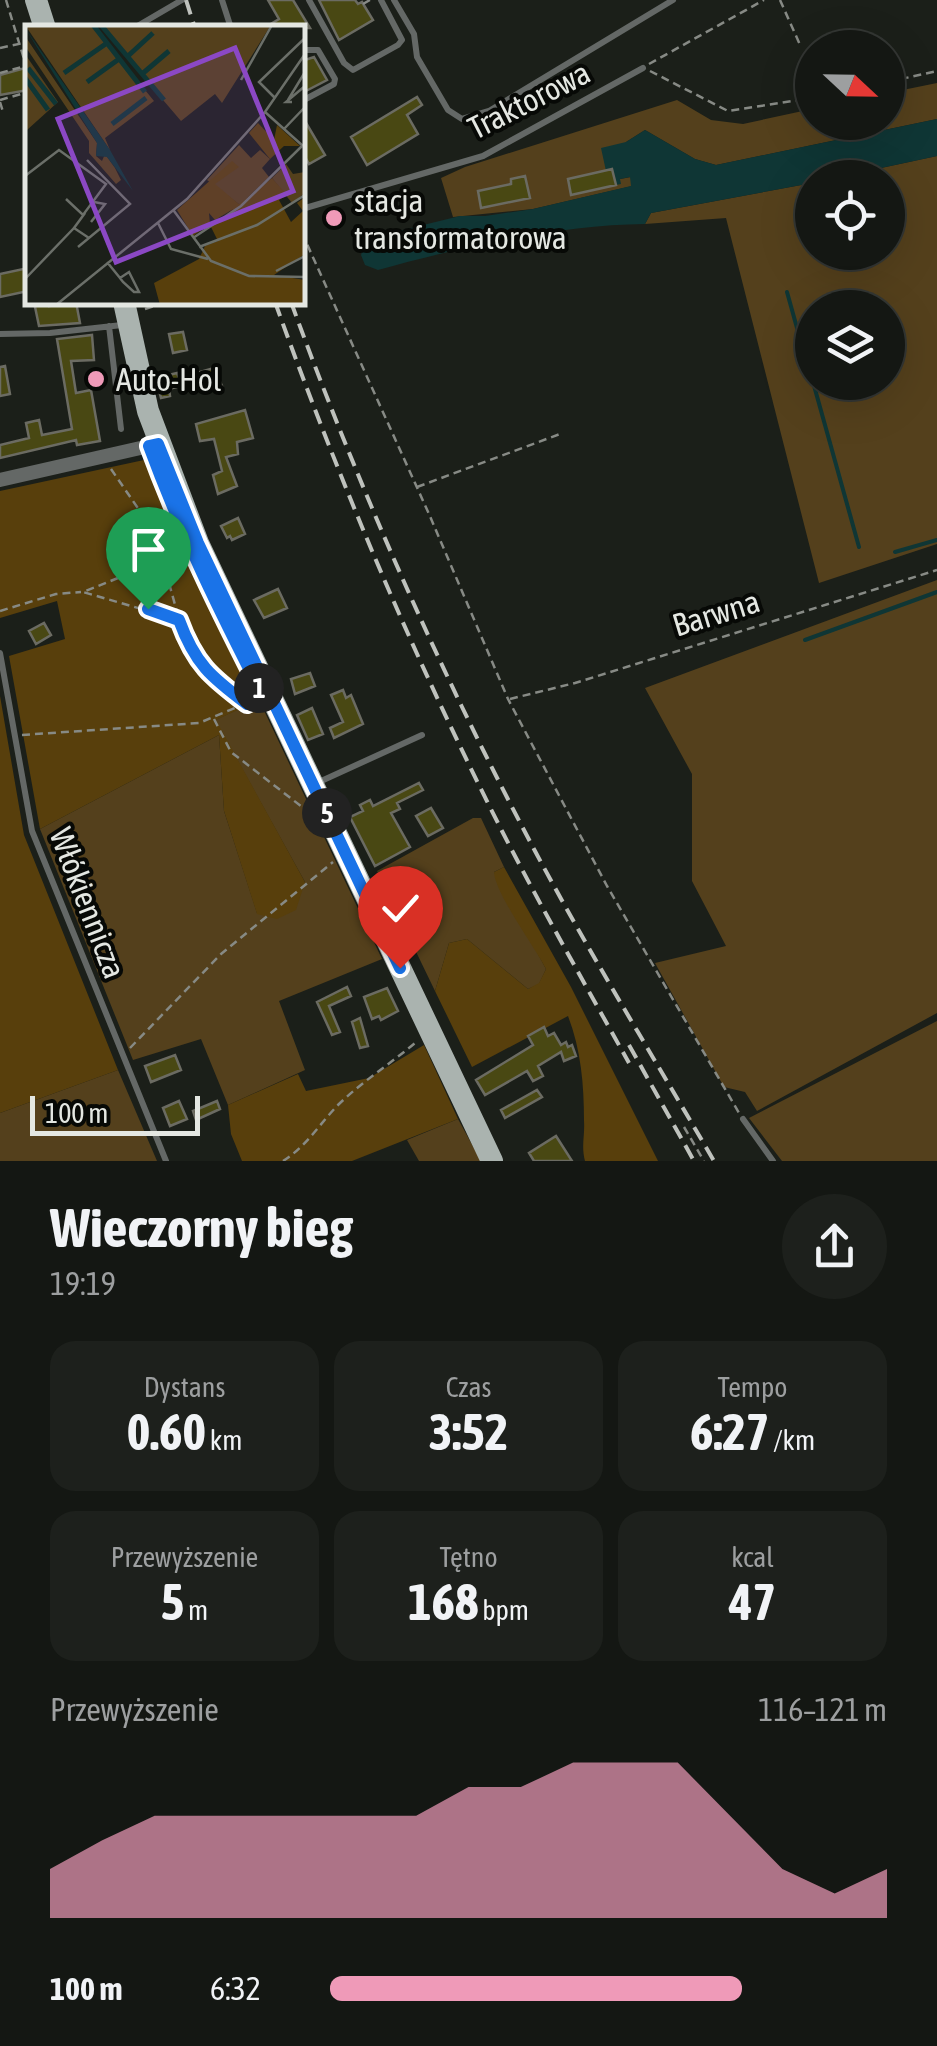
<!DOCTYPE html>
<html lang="pl">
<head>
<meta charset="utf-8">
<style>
  body { margin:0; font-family:"Asap Condensed",sans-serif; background:#1d201c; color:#f1f3f6; height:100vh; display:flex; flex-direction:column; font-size:38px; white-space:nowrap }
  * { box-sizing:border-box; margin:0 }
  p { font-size:32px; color:#9d9fa0 }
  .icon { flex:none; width:55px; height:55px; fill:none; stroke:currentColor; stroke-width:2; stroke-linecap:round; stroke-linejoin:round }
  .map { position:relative; height:1161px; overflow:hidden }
  .drawer { display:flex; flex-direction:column; background:#141713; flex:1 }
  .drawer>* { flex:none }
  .needle { width:65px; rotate:112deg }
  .tools { position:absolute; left:795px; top:30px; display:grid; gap:20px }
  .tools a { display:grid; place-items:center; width:110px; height:110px; border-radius:50%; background:#141713; box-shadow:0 10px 40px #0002,0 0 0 2px #333633; font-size:50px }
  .scale { position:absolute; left:30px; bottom:25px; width:170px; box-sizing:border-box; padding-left:10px; border:5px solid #e4e7e2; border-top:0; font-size:28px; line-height:35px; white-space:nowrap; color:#e4e7e2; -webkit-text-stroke:8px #070906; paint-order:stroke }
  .pin { position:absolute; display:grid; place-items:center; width:85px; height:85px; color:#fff; margin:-102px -42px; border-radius:50% 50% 50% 0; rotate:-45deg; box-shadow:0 0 10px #0007 }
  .pin .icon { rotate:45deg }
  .km { position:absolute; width:50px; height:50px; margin:-25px; border-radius:50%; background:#222; color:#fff; font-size:28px; line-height:50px; text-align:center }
  .round { display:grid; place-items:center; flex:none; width:105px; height:105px; border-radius:52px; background:#1d201c }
  .head { display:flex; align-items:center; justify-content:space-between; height:170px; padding:0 50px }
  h1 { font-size:55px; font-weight:700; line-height:75px }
  .metrics { display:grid; grid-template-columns:repeat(3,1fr); gap:15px; height:170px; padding:10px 50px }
  .metrics div { display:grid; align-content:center; border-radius:25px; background:#1d201c; text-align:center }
  .metrics b { font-size:50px; font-weight:700 }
  .metrics small { font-size:28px; font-weight:400 }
  .metrics p { font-size:28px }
  .chart { height:280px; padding:20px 50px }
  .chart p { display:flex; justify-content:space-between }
  .chart svg { width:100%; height:180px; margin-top:10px; fill:#ef9ab8; opacity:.7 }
  ul { padding:0 50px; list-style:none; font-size:32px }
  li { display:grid; grid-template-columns:160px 120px 1fr; align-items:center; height:75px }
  li i { height:25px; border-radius:12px; background:#ef9ab8 }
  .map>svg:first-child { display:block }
  .green { fill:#54401c; fill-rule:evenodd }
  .forest { fill:#583f0c }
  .water { fill:#0f3635 }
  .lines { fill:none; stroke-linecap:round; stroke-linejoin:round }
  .stream { stroke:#0f3635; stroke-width:4 }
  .building { fill:#494813; stroke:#6b6b62; stroke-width:2.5 }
  .path { stroke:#878a85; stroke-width:2.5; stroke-dasharray:8 5; stroke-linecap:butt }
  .service { stroke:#646866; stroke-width:6 }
  .minor { stroke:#646866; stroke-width:14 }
  .primary { stroke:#aab3af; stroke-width:22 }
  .rail { stroke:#bfc2bd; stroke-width:4; stroke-dasharray:15 8; stroke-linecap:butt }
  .route-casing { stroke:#fff; stroke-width:20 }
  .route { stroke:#1a73e8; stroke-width:12 }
  .poi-dot { fill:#ef9ab8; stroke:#070906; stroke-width:4 }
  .labels { text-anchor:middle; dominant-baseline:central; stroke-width:8; stroke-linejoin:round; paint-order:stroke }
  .street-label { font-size:32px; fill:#e4e7e2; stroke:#070906 }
  .poi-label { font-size:32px; fill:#e4e7e2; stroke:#070906; text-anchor:start }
  .inset-river { fill:none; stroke:#0f3635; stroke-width:5 }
  .inset-road { fill:none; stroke:#6b6f69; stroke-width:2.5 }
  .view { fill:#8b48c4; fill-opacity:0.15; stroke:#8b48c4; stroke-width:5 }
  .inset-edge { fill:none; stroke:#e4e7e2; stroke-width:5 }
</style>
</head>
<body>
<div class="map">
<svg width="937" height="1161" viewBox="0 0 937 1161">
  <rect width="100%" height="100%" fill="#1b1f19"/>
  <path class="green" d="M937 83V119L716 165 695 159 645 130 626 142 612 169 620 179 631 177 632 186 533 209 453 217 441 178 465 167 677 100 711 120 743 124 812 109V122H888V93Z
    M937 156V544L819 583 726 218 645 224 651 213 812 183V252H888V178L839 177ZM812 308H888V382H812Z
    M937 580V1013L757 1111 745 1092 724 1087 655 963 726 946 692 881V774L645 688Z
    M259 700 382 959 279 1001 305 1070 228 1105 201 1039 133 1060 40 829 219 735 224 811 257 913 305 882 215 720Z
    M473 818H481L504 867 494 872 546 969 539 984 528 989 467 939 449 943 435 991 377 871Z
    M937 1021V1161H782L749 1118Z
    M118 1070 157 1161H0V1113Z
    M458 1119 481 1161H419L407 1140Z"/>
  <path class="forest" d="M144 460 153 465 194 563 259 700 216 720 305 882 296 910 277 919 257 914 224 811 219 735 40 829 9 656 65 639 57 601 0 618V491Z
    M0 696 24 835 118 1070 0 1113Z
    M504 867 571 987 658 1161H585C581 1146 585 1136 584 1121 584 1084 581 1050 568 1016L472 1067 435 991 449 943 467 939 528 989 539 983 546 969C533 944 495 893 494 872Z
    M424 1045 458 1119 352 1161H242L231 1134 228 1105 298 1074 306 1091 369 1078Z"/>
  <path class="water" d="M937 119V156L839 177 812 178V183L651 213 645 224C558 225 461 247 378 270L365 265 361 255 366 239 460 216H485L533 209 631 186 630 177 620 179 621 184 616 185 612 170 606 171 601 148 626 142 645 130 695 159 716 165Z"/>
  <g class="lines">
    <path class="stream" d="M787 292 812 382
      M813 382 859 547
      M895 552 937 540
      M805 640 937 592"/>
  </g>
  <path class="building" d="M268 0H293L310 28H264L279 19Z
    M319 0H355L358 4 362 2 373 20 339 40Z
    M314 57 327 80 302 93V61Z
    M25 68 28 90 0 95V75Z
    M417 97 422 105 407 115 418 134 367 165 351 137Z
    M302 116 325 155 309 164 302 152Z
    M612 169 616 185 571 195 568 179Z
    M525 176 530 198 481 208 478 191 511 184V179Z
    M28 268V291L0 297V274Z
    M34 302H48L49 306 76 302 80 323 39 326Z
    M183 332 187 350 173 353 169 334Z
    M92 335 94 360 71 361 76 393 91 390 100 441 77 445 76 440 0 458V445L29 438 26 423 39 420 42 435 72 429 57 339Z
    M5 366 10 394 0 396V367Z
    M214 368 222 386 213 389 210 378 169 389 170 396 161 398 156 378 177 373 179 378Z
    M245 410 253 438 237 442 238 454 226 457 237 486 218 494 213 475 222 471 214 439 200 441 196 424Z
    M238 518 245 534 232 540 230 536 227 538 221 526Z
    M278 589 287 608 264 618 254 600Z
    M44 623 51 635 36 644 29 631Z
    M310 673 315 686 295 694 291 679Z
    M343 690 346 698 351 695 363 724 334 738 330 728 343 722 331 695Z
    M312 708 323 734 308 740 297 715Z
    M419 783 423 790 397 803 400 809 391 813 410 847 375 866 350 817 363 811 360 805 370 800 373 806Z
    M431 808 443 828 428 836 416 816Z
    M347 987 351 996 329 1006 340 1032 332 1035 317 1002Z
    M387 988 398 1011 381 1020 379 1016 372 1019 364 997Z
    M360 1018 368 1046 360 1048 352 1022Z
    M544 1027 548 1036 554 1033 561 1045 566 1042 568 1047 572 1045 576 1056 564 1061 561 1052 538 1066 543 1076 533 1081 527 1071 485 1095 476 1080 533 1045 528 1036Z
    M175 1055 181 1070 151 1082 145 1066Z
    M537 1090 542 1097 505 1118 501 1110Z
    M179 1101 187 1119 170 1126 163 1108Z
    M217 1101 220 1109 196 1120 193 1111Z
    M556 1136 572 1161H534L529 1153Z"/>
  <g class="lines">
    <path class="path" d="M6 0 28 72
      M780 0 801 47
      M363 4 370 0
      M0 48 28 42
      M649 64 764 0
      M650 71 728 111 812 98
      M0 73 22 67
      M888 82 937 71
      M0 100 28 92
      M0 102 3 112
      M302 233 429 514 508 699 607 886 739 1113
      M145 309 167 302
      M111 469 155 533 179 619
      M417 487 560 434
      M160 548 128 574 83 592 179 620 203 668 244 702
      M0 611 56 594 81 592
      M510 699 575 683 937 570
      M214 719 231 752 306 810
      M22 735 199 723 254 700
      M130 1048 221 954 333 862
      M684 1127 704 1161
      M283 1161C307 1146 320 1123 339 1104 363 1081 390 1064 415 1043"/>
    <path class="service" d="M222 0 231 28
      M309 0 344 63 353 70 398 45 402 40 381 0
      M394 0 414 34 417 57 448 110 462 119 489 111 673 0
      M134 28 182 0
      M302 50H318L335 79 334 84 302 101
      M302 209 483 156 643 68
      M109 326 121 429
      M0 334 50 333 122 325
      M0 653 32 831 166 1161
      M319 782 422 735
      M743 1119 773 1161"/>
    <path class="minor" d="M0 480 158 444"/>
    <path class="primary" d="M36 0 45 28
      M124 302 148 411 198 543 492 1161"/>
    <path class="rail" d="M186 0 195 28
      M275 302C340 483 415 660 502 831 542 909 586 986 629 1063
      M291 302C360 491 441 674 535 851 591 956 654 1058 714 1161
      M629 1045 694 1161"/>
  </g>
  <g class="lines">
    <g class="route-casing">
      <path id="route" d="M148 609 179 620C195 664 211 677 247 704L263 696C221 614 181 533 149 446L158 444 198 543 400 968"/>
    </g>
    <use href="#route" class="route"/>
  </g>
  <g class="poi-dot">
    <circle cx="334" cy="218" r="10"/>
    <circle cx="96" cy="379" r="10"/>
  </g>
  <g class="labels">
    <g class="street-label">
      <text transform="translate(529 100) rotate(-27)">Traktorowa</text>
      <text transform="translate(716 613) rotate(-17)">Barwna</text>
      <text transform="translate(88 903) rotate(69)">Włókiennicza</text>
    </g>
    <g class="poi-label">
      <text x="354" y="200">stacja<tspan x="354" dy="37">transformatorowa</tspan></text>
      <text x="116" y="379">Auto-Hol</text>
    </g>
  </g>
  <g transform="translate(25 25)">
    <rect width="280" height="280" fill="#1b1f19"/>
    <path d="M0 0H67L129 76 80 113 85 125ZM74 0H246L197 78 190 69 156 96ZM0 11 72 118 71 131 77 136 80 129 90 143 96 155 91 159 64 128V116L0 21ZM0 29 33 77 2 105 0 103ZM214 120 226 133 235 125 245 134 237 143 244 152 215 180 182 155ZM261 139 268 149 280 147V168L267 178 247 153Z" fill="#54401c"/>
    <path d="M233 98 249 115 252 100 275 121H259L245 134 224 108ZM207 136 214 142 190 159 215 180 190 195 184 188 185 199 168 211 152 185ZM247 153 262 170 254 175 266 197 278 186 272 178 280 172V229L249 250 280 255V280H135L129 258 174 234 180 221 193 216 186 202Z" fill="#583f0c"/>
    <path d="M0 3 85 125 108 166 82 132 71 131 72 118Z" fill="#0f3635"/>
    <path class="inset-river" d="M68 0 120 67M76 0 139 75M103 31 128 8M3 43 31 79M39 48 82 18M117 49 144 26M0 53 23 85M62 57 94 34M87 99 121 73"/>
    <path class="inset-road" d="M216 55 247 0M250 73 234 57 280 13M263 75 280 47M267 77H261L280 61M240 87 278 121M259 104 280 82M0 151 34 125 81 159 58 190 41 174M149 186 186 236 224 251 280 252M60 188 49 203 64 213M66 197 80 179 69 177M133 198 146 224 183 234M168 213 216 181 277 121M53 222 105 179 62 135M174 222 232 200 280 170M82 237 95 253 98 257 109 267H114L104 247 95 253M251 246 280 231M0 254 49 203M31 280 162 174 240 87 280 29"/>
    <path class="view" d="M210 23 268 166 91 237 33 94Z"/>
    <rect width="280" height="280" class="inset-edge"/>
  </g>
</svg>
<div class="tools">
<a><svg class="needle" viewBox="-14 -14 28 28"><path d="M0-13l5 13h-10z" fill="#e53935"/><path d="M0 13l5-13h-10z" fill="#9d9fa0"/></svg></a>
<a><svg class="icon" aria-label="locate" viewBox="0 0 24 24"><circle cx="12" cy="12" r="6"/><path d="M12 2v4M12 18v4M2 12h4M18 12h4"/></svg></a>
<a><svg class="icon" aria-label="layers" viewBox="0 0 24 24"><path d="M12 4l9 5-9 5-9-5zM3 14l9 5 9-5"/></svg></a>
</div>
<div class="scale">100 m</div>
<div class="pin" style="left:148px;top:609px;background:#1e9e55"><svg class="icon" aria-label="arrive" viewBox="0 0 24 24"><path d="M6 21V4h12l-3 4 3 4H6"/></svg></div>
<div class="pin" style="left:400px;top:968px;background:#d93025"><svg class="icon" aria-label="check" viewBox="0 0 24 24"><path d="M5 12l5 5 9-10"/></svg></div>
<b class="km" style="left:259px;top:688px">1</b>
<b class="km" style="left:327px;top:813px">5</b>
</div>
<section class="drawer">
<div class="head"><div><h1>Wieczorny bieg</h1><p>19:19</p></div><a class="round"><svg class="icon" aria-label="share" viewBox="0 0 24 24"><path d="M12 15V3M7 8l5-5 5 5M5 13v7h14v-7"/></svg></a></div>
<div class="metrics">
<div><p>Dystans</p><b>0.60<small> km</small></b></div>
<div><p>Czas</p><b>3:52</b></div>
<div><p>Tempo</p><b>6:27<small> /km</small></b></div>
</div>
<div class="metrics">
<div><p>Przewyższenie</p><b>5<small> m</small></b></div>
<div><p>Tętno</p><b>168<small> bpm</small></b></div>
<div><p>kcal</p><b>47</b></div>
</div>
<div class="chart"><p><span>Przewyższenie</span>116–121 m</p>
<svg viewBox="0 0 160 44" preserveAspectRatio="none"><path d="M0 44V32L10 25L20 19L30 19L40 19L50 19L60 19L70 19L80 12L90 12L100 6L110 6L120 6L130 19L140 32L150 38L160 32V44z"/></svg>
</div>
<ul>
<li><b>100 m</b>6:32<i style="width:74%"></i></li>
</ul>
</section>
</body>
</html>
